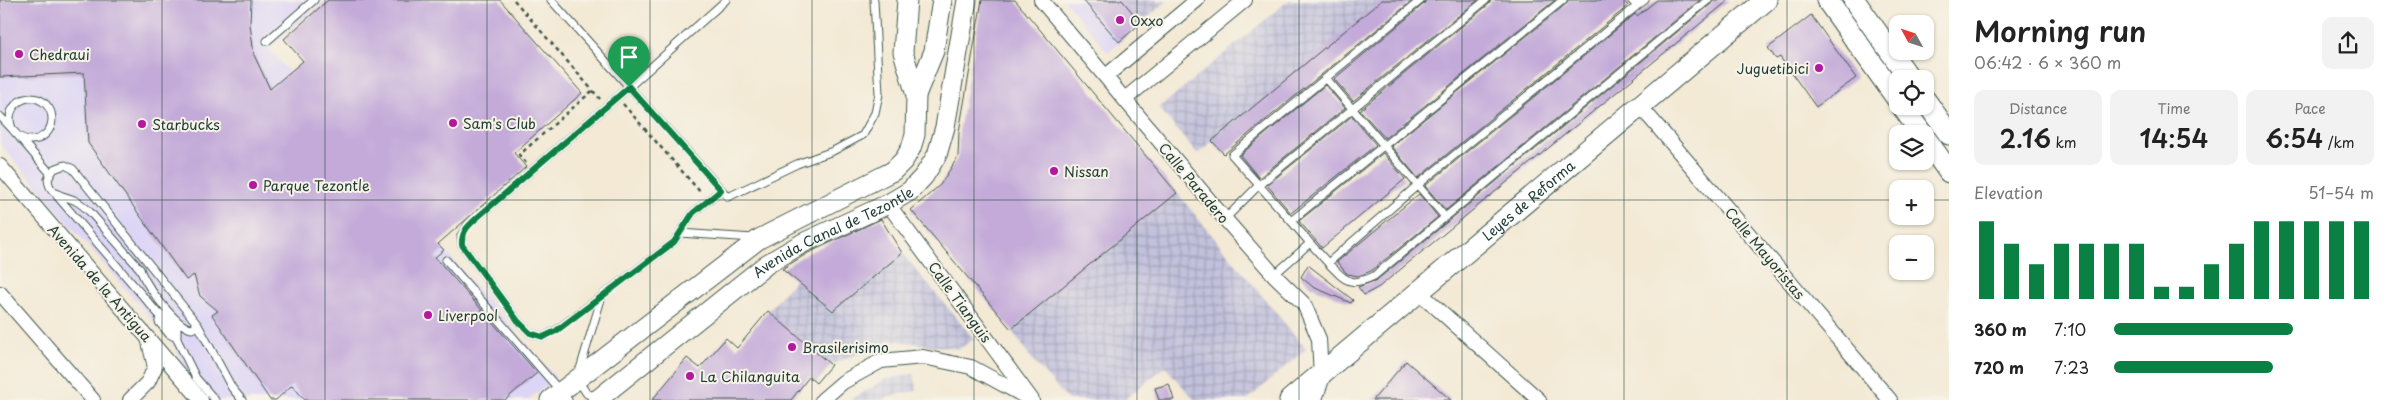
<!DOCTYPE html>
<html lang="en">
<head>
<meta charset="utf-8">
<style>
  body { margin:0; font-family:"Playpen Sans",sans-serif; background:#f2f2f2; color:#222; height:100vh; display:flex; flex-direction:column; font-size:19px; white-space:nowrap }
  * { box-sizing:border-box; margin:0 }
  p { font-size:16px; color:#767676 }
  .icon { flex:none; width:28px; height:28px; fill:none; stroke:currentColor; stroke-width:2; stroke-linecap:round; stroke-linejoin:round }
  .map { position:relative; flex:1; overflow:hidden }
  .side { display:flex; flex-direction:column; background:#fff; width:450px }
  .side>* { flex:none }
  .needle { width:32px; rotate:310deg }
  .controls { position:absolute; left:1889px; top:15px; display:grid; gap:10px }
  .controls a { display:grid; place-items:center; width:45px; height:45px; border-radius:10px; background:#fff; box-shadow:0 1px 4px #0004; font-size:25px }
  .pin { position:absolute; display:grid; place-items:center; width:42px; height:42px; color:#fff; margin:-51px -21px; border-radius:50% 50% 50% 0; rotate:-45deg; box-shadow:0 0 5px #0007 }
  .pin .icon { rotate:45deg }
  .round { display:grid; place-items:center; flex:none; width:52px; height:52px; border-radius:10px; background:#f2f2f2 }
  .headline { display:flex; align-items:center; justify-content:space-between; height:85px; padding:0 25px }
  h1 { font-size:28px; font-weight:600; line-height:38px }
  .stats { display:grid; grid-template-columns:repeat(3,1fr); gap:8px; height:85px; padding:5px 25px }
  .stats div { display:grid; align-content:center; border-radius:10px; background:#f2f2f2; text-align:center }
  .stats b { font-size:25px; font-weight:600 }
  .stats small { font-size:14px; font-weight:400 }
  .stats p { font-size:14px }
  .chart { height:140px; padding:10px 25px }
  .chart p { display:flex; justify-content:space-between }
  .chart svg { width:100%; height:90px; margin-top:5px; stroke:#0b8043; stroke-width:6 }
  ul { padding:0 25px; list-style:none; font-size:16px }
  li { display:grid; grid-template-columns:80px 60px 1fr; align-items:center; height:38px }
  li i { height:12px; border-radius:6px; background:#0b8043 }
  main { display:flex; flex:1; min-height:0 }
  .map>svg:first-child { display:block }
  .built { fill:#ddd5f6 }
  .industrial { fill:url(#industrial-grid) }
  .building { fill:#c3aad9 }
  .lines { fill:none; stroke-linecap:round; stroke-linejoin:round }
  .lane-casing { stroke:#3f574c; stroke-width:9 }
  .street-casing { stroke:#3f574c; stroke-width:16 }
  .secondary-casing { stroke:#3f574c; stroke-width:21 }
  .primary-casing { stroke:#3f574c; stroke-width:23 }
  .path { stroke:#3f574c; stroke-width:2.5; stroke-dasharray:4 4; stroke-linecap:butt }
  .lane { stroke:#fff; stroke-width:7 }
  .street { stroke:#fff; stroke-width:14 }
  .secondary { stroke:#fff; stroke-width:19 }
  .primary { stroke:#fff; stroke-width:21 }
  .route-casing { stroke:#fff; stroke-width:10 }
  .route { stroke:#0b8043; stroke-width:6 }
  .grid { fill:none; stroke:#1f3d34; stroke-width:1; stroke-opacity:0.55 }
  .poi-dot { fill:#b5179e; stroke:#f7f3e8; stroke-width:2 }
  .labels { text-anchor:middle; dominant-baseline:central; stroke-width:4; stroke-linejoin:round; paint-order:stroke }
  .poi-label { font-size:14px; fill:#1f3d34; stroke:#f7f3e8; text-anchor:start }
  .street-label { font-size:14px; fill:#1f3d34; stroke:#f7f3e8 }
</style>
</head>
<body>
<main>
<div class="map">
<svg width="1949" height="400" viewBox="0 0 1949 400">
  <defs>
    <pattern id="industrial-grid" width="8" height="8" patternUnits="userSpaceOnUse" patternTransform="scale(1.25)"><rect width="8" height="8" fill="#c2c1dc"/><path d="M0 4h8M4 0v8" fill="none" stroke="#9d9eb3"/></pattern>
  </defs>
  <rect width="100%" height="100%" fill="#f7f3e8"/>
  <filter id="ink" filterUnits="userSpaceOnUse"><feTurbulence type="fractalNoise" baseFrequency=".02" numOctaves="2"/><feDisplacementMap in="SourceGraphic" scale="10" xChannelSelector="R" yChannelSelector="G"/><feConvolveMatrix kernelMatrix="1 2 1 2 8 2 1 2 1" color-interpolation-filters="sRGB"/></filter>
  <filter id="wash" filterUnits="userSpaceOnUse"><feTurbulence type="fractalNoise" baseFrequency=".0096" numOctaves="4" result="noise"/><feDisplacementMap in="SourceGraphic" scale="20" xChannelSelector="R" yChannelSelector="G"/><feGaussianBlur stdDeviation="1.12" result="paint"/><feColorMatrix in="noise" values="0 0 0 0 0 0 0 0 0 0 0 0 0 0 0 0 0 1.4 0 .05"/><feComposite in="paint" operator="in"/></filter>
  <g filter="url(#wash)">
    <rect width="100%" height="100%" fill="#f3e9d4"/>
    <path class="built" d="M0 0H325L269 49 555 377 551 382 528 400H209L190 379 176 349 147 314 0 144Z
      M1064 0H1122L1141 23 1108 52Z"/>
    <path class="industrial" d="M1122 0H1168L1141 23Z
      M1289 0H1382L1197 154 1159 108Z
      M1177 193 1306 349 1247 400H1195L1165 367 1124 400H1068L1034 362 1011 329Z
      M902 253 974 339 959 349 890 340 831 365 768 311 795 280 833 311Z
      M914 374 917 391 890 396 883 400H850L886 379Z"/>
    <g id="blocks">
      <path class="building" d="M0 0H251L250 24 254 55 270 89 303 61 284 39 328 0H500L582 93 514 153 526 167 438 244 444 250 435 257 537 373 505 400H305L292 385 276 400H270L212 315 218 311 200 296 194 275 186 280 88 143 84 73 0 77Z
        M982 0H1015L1177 193 1011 329 911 210 940 185 958 157 959 132Z
        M1083 0H1122L1141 23 1119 42Z
        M1382 0H1413L1224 154 1212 141Z
        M1426 0H1478L1353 101 1334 79 1424 4Z
        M1491 0H1555L1385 138 1360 110 1489 4Z
        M1568 0H1623L1628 6 1418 178 1391 146 1566 4Z
        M1657 0H1700L1446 210 1425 186 1635 14 1637 16Z
        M1713 0H1729L1379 287 1364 295 1358 287 1377 280 1711 4Z
        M1811 15 1856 78 1816 107 1780 57 1776 59 1768 48Z
        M1325 85 1345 108 1259 178 1240 155Z
        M1352 116 1376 145 1291 213 1267 185Z
        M1383 153 1405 179 1322 248 1299 221Z
        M1419 194 1438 217 1371 271 1358 276 1347 274 1337 262Z
        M881 219 902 253 833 311 782 269 808 253Z
        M1308 265 1353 300 1351 303 1313 287 1301 277Z
        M768 311 831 365 816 383 809 377 791 400H652L687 358 700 368 726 338 737 348Z
        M1406 361 1451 400H1373Z
        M1169 384 1174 400H1159L1155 388Z"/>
    </g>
  </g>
  <g filter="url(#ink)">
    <use href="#blocks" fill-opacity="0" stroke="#3f574c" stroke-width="1"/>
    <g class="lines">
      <g class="lane-casing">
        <path id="lane" d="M551 0 728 197 797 164 833 151 863 135 875 113 879 94 874 0
          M1631 0 1637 6 1645 0
          M267 41 314 0
          M1326 78 1445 217
          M10 119a21 21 0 1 1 42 0a21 21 0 1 1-42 0Z
          M0 116 12 129
          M19 137 50 173
          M721 190 693 213 674 242 555 331 543 337 530 333 518 321 462 245 461 236 467 226 629 87 726 0
          M57 196 173 331 196 378 215 400
          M1225 219 1259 185 1486 0
          M1291 221 1232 155 1421 0
          M680 233 753 238
          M1310 243 1291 221 1563 0
          M446 260 568 400
          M1328 263C1345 280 1349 288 1374 276L1708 0
          M1274 275 1310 243 1328 263 1419 184 1637 6
          M160 314 167 317 177 328V338L169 334 159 322Z
          M198 325 192 329C176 327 145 284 140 269L90 212C85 207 80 203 74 200 62 195 49 195 48 179L54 169 65 165 73 169 198 325 232 388 242 400
          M598 396 587 394 577 379 602 296"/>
      </g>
      <g class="street-casing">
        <path id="street" d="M1041 0 1225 219 1274 275 1304 304 1319 339 1321 375
          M1106 76 1197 0
          M1125 99 1245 0
          M1641 107 1890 400
          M0 166 201 400
          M888 204 1032 400
          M1419 292 1539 400
          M0 293 93 400
          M130 400 148 382 155 367 149 342
          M822 400 843 382 881 361 923 357 971 367 1028 398"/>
      </g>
      <g class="secondary-casing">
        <g id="secondary">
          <path d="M916 95 934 51 942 0"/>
          <path d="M550 400 759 239 881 177 893 171 904 160 911 148 915 135 916 95 903 52 907 0"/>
          <path id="s1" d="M597 400 767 264 803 243 888 204 910 191 924 176 937 155 945 127 967 0"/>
          <path d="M1312 400 1321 375"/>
        </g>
      </g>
      <g class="primary-casing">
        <g id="primary">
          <path d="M1827 0 1898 100"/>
          <path d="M1854 0 1910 79"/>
          <path d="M1925 100 1949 134"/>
          <path d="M1902 106 1922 134"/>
          <path d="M1925 138 1949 172"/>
          <path id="s2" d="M1290 400 1766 0"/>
        </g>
      </g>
      <path class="path" d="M514 0 600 99
        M623 104 702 194
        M526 163 519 155 592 91"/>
      <use href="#lane" class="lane"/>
      <use href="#street" class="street"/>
      <use href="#secondary" class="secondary"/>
      <use href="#primary" class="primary"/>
    </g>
  </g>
  <g class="lines" filter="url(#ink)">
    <g class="route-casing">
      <path id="route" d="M629 87 721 190 693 213 674 242 556 331 543 337 530 333 518 321 462 245C461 231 469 225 479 216Z"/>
    </g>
    <use href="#route" class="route"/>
  </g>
  <path class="grid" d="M162 0V400M325 0V400M487 0V400M650 0V400M812 0V400M974 0V400M1137 0V400M1299 0V400M1462 0V400M1624 0V400M1787 0V400M0 200H1898M1925 200H1949"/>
  <g class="poi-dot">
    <circle cx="1120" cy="20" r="5"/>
    <circle cx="19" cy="54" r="5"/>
    <circle cx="1819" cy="68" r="5"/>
    <circle cx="453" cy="123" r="5"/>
    <circle cx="142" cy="124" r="5"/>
    <circle cx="1054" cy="171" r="5"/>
    <circle cx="253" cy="185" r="5"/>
    <circle cx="428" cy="315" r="5"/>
    <circle cx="792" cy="347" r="5"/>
    <circle cx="690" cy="376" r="5"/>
  </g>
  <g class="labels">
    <g class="poi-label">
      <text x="1130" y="20">Oxxo</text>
      <text x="29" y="54">Chedraui</text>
      <text x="1809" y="68" text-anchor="end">Juguetibici</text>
      <text x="463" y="123">Sam's Club</text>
      <text x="152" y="124">Starbucks</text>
      <text x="1064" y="171">Nissan</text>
      <text x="263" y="185">Parque Tezontle</text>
      <text x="438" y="315">Liverpool</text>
      <text x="802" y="347">Brasilerisimo</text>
      <text x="700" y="376">La Chilanguita</text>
    </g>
    <g class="street-label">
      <text transform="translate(1194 183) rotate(50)">Calle Paradero</text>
      <text stroke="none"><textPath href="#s2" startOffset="311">Leyes de Reforma</textPath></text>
      <text stroke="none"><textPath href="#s1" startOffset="291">Avenida Canal de Tezontle</textPath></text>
      <text transform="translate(1765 253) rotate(50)">Calle Mayoristas</text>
      <text transform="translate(100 283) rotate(49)">Avenida de la Antigua</text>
      <text transform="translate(960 302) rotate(54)">Calle Tianguis</text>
    </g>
  </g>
</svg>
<div class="controls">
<a><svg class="needle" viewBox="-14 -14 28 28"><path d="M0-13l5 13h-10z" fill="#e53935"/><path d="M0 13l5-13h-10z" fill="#767676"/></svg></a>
<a><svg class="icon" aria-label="locate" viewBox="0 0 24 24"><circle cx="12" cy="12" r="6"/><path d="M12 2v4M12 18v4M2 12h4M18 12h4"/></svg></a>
<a><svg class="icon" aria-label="layers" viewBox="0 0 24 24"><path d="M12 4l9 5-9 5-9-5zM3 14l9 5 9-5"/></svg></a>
<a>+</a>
<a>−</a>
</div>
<div class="pin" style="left:629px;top:87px;background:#1e9e55"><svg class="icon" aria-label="arrive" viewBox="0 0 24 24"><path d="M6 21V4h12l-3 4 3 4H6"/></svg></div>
</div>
<section class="side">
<div class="headline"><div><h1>Morning run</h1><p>06:42 · 6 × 360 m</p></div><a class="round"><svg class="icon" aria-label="share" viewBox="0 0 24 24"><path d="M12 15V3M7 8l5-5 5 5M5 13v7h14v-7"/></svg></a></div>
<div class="stats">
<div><p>Distance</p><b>2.16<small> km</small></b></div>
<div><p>Time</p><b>14:54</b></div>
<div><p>Pace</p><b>6:54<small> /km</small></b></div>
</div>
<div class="chart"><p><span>Elevation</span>51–54 m</p>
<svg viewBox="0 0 160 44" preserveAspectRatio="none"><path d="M5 44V6M15 44V17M25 44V27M35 44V17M45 44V17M55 44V17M65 44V17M75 44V38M85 44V38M95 44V27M105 44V17M115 44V6M125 44V6M135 44V6M145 44V6M155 44V6"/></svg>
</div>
<ul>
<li><b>360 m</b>7:10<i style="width:69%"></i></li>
<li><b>720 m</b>7:23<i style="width:61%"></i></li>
</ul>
</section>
</main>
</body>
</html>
